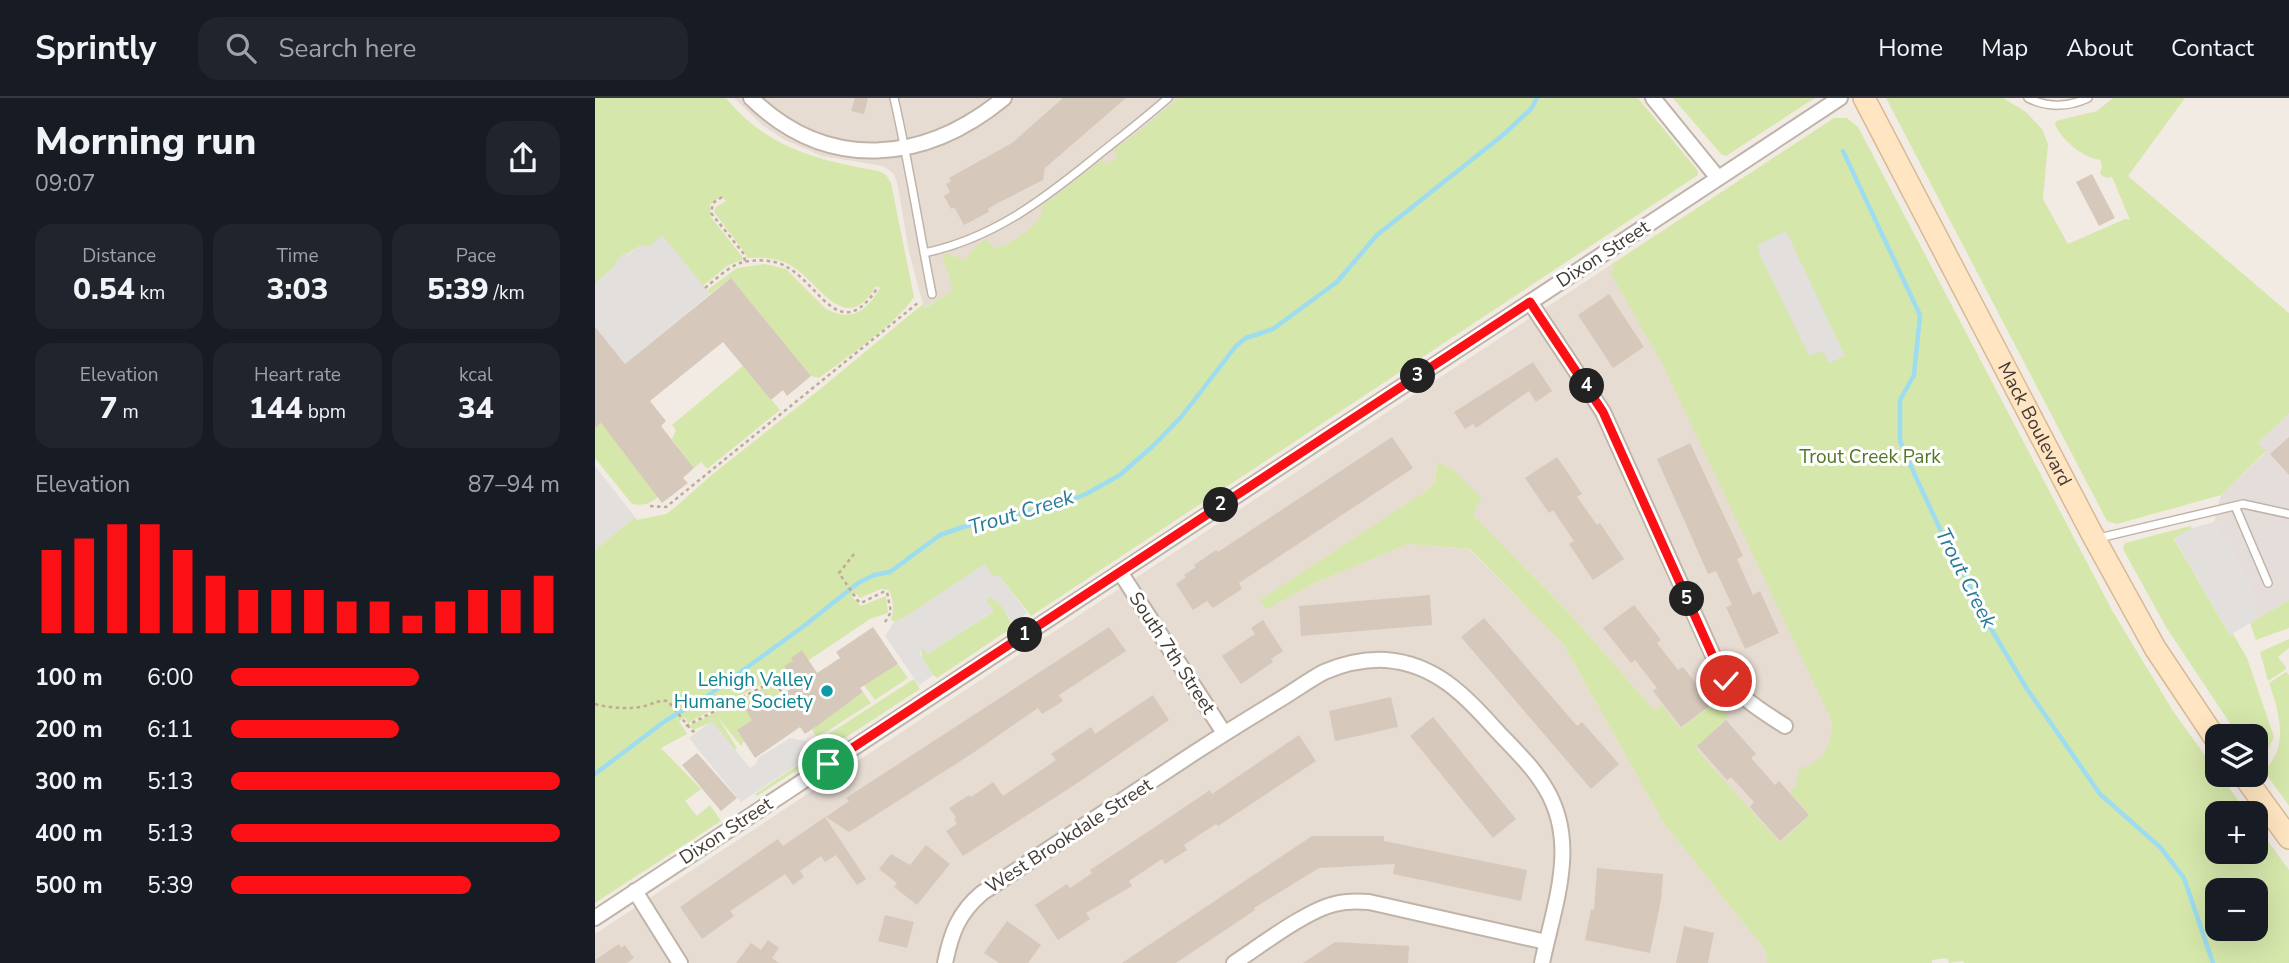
<!DOCTYPE html>
<html lang="en">
<head>
<meta charset="utf-8">
<style>
  body { margin:0; font-family:"Nunito Sans",sans-serif; background:#20242c; color:#f1f3f6; height:100vh; display:flex; flex-direction:column; font-size:26px; white-space:nowrap }
  * { box-sizing:border-box; margin:0 }
  p { font-size:23px; color:#9ea1a6 }
  .icon { flex:none; width:38px; height:38px; fill:none; stroke:currentColor; stroke-width:2; stroke-linecap:round; stroke-linejoin:round }
  .map { position:relative; flex:1; overflow:hidden }
  .panel { display:flex; flex-direction:column; background:#171b24; width:595px }
  .panel>* { flex:none }
  .fabs { position:absolute; left:1610px; top:626px; display:grid; gap:14px }
  .fabs a { display:grid; place-items:center; width:63px; height:63px; border-radius:14px; background:#171b24; box-shadow:0 7px 28px #0002; font-size:35px }
  .pin { position:absolute; display:grid; place-items:center; width:60px; height:60px; color:#fff; margin:-30px; border:4px solid #fff; border-radius:50%; box-shadow:0 2px 7px #0007 }
  .km { position:absolute; width:35px; height:35px; margin:-18px; border-radius:50%; background:#222; color:#fff; font-size:19px; line-height:35px; text-align:center }
  .round { display:grid; place-items:center; flex:none; width:74px; height:74px; border-radius:21px; background:#20242c }
  .headline { display:flex; align-items:center; justify-content:space-between; height:119px; padding:0 35px }
  h1 { font-size:38px; font-weight:800; line-height:52px }
  .figures { display:grid; grid-template-columns:repeat(3,1fr); gap:10px; height:119px; padding:7px 35px }
  .figures div { display:grid; align-content:center; border-radius:18px; background:#20242c; text-align:center }
  .figures b { font-size:30px; font-weight:800 }
  .figures small { font-size:19px; font-weight:400 }
  .figures p { font-size:19px }
  .chart { height:196px; padding:14px 35px }
  .chart p { display:flex; justify-content:space-between }
  .chart svg { width:100%; height:126px; margin-top:7px; stroke:#fb1115; stroke-width:6 }
  ul { padding:0 35px; list-style:none; font-size:23px }
  li { display:grid; grid-template-columns:112px 84px 1fr; align-items:center; height:52px }
  li i { height:18px; border-radius:9px; background:#fb1115 }
  header { display:flex; align-items:center; gap:42px; box-sizing:border-box; height:98px; padding:0 35px; background:#171b24; border-bottom:2px solid #363941 }
  header strong { font-size:33px }
  nav { display:flex; gap:38px; margin-inline-start:auto; font-size:24px }
  .search { width:490px; height:63px; background:#20242c; display:flex; align-items:center; gap:18px; box-sizing:border-box; padding:0 24px; border-radius:21px; color:#9ea1a6; font-size:26px }
  main { display:flex; flex:1; min-height:0 }
  .map>svg:first-child { display:block }
  .residential { fill:#e6dcd2 }
  .industrial { fill:#e4ddd9 }
  .green { fill:#d6e7ab; fill-rule:evenodd }
  .parking { fill:#e2dfdc }
  .lines { fill:none; stroke-linecap:round; stroke-linejoin:round }
  .stream { stroke:#9edcf0; stroke-width:4.5 }
  .building { fill:#d7c8bc }
  .lane-casing { stroke:#c0b4a9; stroke-width:10 }
  .street-casing { stroke:#c0b4a9; stroke-width:18 }
  .secondary-casing { stroke:#d6ba95; stroke-width:24 }
  .path { stroke:#bfaa97; stroke-width:2.5; stroke-dasharray:3.5 3.5; stroke-linecap:butt }
  .lane { stroke:#fff; stroke-width:7 }
  .street { stroke:#fff; stroke-width:14 }
  .secondary { stroke:#ffe5c1; stroke-width:21 }
  .route-casing { stroke:#fff; stroke-width:14 }
  .route { stroke:#fb1115; stroke-width:9 }
  .culture-dot { fill:#0f9aa8; stroke:#fff; stroke-width:2.5 }
  .labels { text-anchor:middle; dominant-baseline:central; stroke-width:6; stroke-linejoin:round; paint-order:stroke }
  .street-label { font-size:19px; fill:#443b34; stroke:#fff }
  .park-label { font-size:19px; fill:#527527; stroke:#fff }
  .culture-label { font-size:19px; fill:#0d838f; stroke:#fff; text-anchor:end }
  .water-label { font-size:21px; font-style:italic; fill:#297b98; stroke:#fff }
</style>
</head>
<body>
<header>
<strong>Sprintly</strong>
<div class="search"><svg class="icon" aria-label="search" viewBox="0 0 24 24"><circle cx="10" cy="10" r="6"/><path d="M15 15l6 6"/></svg>Search here</div>
<nav><a>Home</a><a>Map</a><a>About</a><a>Contact</a></nav>
</header>
<main>
<section class="panel">
<div class="headline"><div><h1>Morning run</h1><p>09:07</p></div><a class="round"><svg class="icon" aria-label="share" viewBox="0 0 24 24"><path d="M12 15V3M7 8l5-5 5 5M5 13v7h14v-7"/></svg></a></div>
<div class="figures">
<div><p>Distance</p><b>0.54<small> km</small></b></div>
<div><p>Time</p><b>3:03</b></div>
<div><p>Pace</p><b>5:39<small> /km</small></b></div>
</div>
<div class="figures">
<div><p>Elevation</p><b>7<small> m</small></b></div>
<div><p>Heart rate</p><b>144<small> bpm</small></b></div>
<div><p>kcal</p><b>34</b></div>
</div>
<div class="chart"><p><span>Elevation</span>87–94 m</p>
<svg viewBox="0 0 160 44" preserveAspectRatio="none"><path d="M5 44V15M15 44V11M25 44V6M35 44V6M45 44V15M55 44V24M65 44V29M75 44V29M85 44V29M95 44V33M105 44V33M115 44V38M125 44V33M135 44V29M145 44V29M155 44V24"/></svg>
</div>
<ul>
<li><b>100 m</b>6:00<i style="width:57%"></i></li>
<li><b>200 m</b>6:11<i style="width:51%"></i></li>
<li><b>300 m</b>5:13<i style="width:100%"></i></li>
<li><b>400 m</b>5:13<i style="width:100%"></i></li>
<li><b>500 m</b>5:39<i style="width:73%"></i></li>
</ul>
</section>
<div class="map">
<svg width="1694" height="865" viewBox="0 0 1694 865">
  <rect width="100%" height="100%" fill="#f2ebe4"/>
  <path class="residential" d="M139 0H617L357 194 329 210 314 154 303 88 299 76 288 68 227 58 190 42 167 27Z
    M1017 166 1137 399 1274 680 1185 756 975 516 878 417 842 364 840 384 831 393 666 503 671 512 718 486 813 446 874 451 969 547 1068 724 1171 853 1172 865H0V836Z"/>
  <path class="industrial" d="M1694 315V502L1662 521 1656 488 1619 424 1626 397 1671 354 1663 345Z"/>
  <path class="green" d="M0 0H131C173 51 223 62 284 73L291 77 296 85 319 199C302 225 250 261 224 280L216 278 136 180 115 196 112 192 142 170 170 166 191 171 231 211C258 225 272 212 285 190L281 188C250 241 225 184 195 167 183 160 165 159 152 160L150 155 119 114 121 109 131 103 126 98 115 107 116 119 149 161 132 168 108 188 67 138 56 147 43 149 21 163V167L0 186Z
    M584 0H1043L1103 73V77L436 518 404 478 299 524 296 521C300 513 298 498 293 492L286 491 265 500 261 495 257 499 266 508 291 498 293 515 275 521 187 580 169 585 93 625 90 619 84 623 92 636 66 650 106 691 90 703 102 718 115 707 126 723 0 805V452L40 419 42 422 71 416 78 411 119 375 224 292 328 206 330 210 356 194 357 187 347 157 353 156 370 162 382 147 392 141 398 150C416 148 442 129 448 112L446 109 507 62 512 66 522 59 518 52 541 36Z
    M1078 0H1220L1131 58 1126 56Z
    M1291 0H1408L1431 14 1447 31 1453 46 1448 101 1473 146 1530 121 1535 122 1517 79 1512 80 1505 76 1507 68 1505 62C1487 59 1469 44 1460 27L1461 23 1502 13 1518 0H1590L1533 78 1694 215V315L1663 345 1671 353 1626 397 1522 426 1512 423Z
    M1239 20H1252L1263 29 1518 514 1578 613 1622 674V677H1625L1653 716H1622V754H1661V727L1694 772V865H1369L1368 863 1354 865 1352 860 1337 862V865H1172L1171 853 1068 724 969 547 875 451 813 446 718 486 671 512 665 502 831 393 840 384 842 364 860 373 886 400 878 417 975 516 1060 613 1067 607 1085 631 1124 601 1133 619 1100 650 1185 745 1215 717 1195 694 1200 689 1205 670C1228 666 1238 645 1237 623L1068 267 1015 174 1019 171 1017 166ZM1622 793H1661V831H1622Z
    M148 268 185 312 112 371 106 364 99 370 77 341 81 332 77 327Z
    M6 325 63 399C55 406 48 408 37 406L0 360V330Z
    M1595 428 1597 430 1579 441 1635 537 1638 536 1652 560 1679 639 1672 653 1662 664 1661 639H1644L1571 529 1528 451 1530 445 1534 444Z
    M396 498 407 508 418 529 342 580C333 574 325 559 326 548L332 556 398 514 391 502Z
    M1694 502V530L1661 542 1655 525Z
    M1694 541V550L1683 559 1691 569 1690 572 1673 583 1665 554Z
    M303 566 313 580 280 602 269 587Z
    M1691 574 1694 577V708L1669 673C1694 648 1685 617 1674 585Z
    M319 581 325 591 233 651 222 641 232 637Z
    M173 587 179 588 184 595 179 607 142 632 149 643 146 648 122 618 142 650 140 652 117 624 98 632 94 628Z
    M268 594 276 605 231 634 221 638 217 632 222 627Z
    M218 657 219 661 162 698 160 696Z"/>
  <path class="parking" d="M1191 133 1250 258 1234 265 1229 255 1224 254 1214 258 1164 155 1163 147Z
    M67 137 115 196 30 266 0 230V186L21 167V163L29 155 33 157 43 149 56 147Z
    M0 368 40 419 0 452Z
    M1619 424 1656 488 1662 521 1635 537 1579 440 1597 430Z
    M390 466 397 477 404 478 432 515 417 525 407 508 395 499 391 502 399 513 332 556 326 549 325 556 338 577 324 587 290 538 299 524 308 520Z
    M117 623 155 670 161 666 163 660 195 640 216 644 222 641 229 649 146 704 94 640Z"/>
  <g class="lines">
    <path class="stream" d="M1248 53 1325 217 1319 277 1305 302V343L1319 375 1345 431 1367 472 1386 514 1432 591 1505 696 1565 749 1589 780 1618 865
      M0 676 70 623 111 599 209 528 263 485 279 477 295 474 345 437 368 429 469 405 491 396 525 377 559 347 587 318 641 248 651 240 678 231 742 184 782 137 908 37 936 11 942 0"/>
  </g>
  <path class="building" d="M260 0H273L269 16 256 13Z
    M468 0H531L450 70 448 82 403 105 393 111 394 114 369 127 359 109 356 111 349 98 355 94 351 86 356 83 354 80 417 45Z
    M1497 76 1520 120 1504 128 1481 84Z
    M136 180 216 278 192 298 188 292 176 302 128 244 55 303 71 323 66 328 99 370 88 380 93 385 67 405 6 325 0 330V229L30 266Z
    M1014 196 1049 249 1018 270 983 217Z
    M938 264 957 293 941 304 934 293 881 330 878 326 870 331 859 314Z
    M797 339 818 370 644 485 647 491 618 510 612 503 598 512 581 486 591 479 589 477 601 469 599 467 621 452 623 454Z
    M1694 339V377L1675 356Z
    M1095 345 1148 458 1142 461 1158 497 1165 493 1184 535 1150 551 1131 509 1137 507 1121 473 1113 476 1062 361Z
    M962 359 987 396 982 399 1002 427 1005 425 1029 461 998 482 974 446 979 443 970 430 958 412 954 415 930 380Z
    M835 497 837 527 706 538 704 508Z
    M1039 507 1066 542 1062 545 1083 572 1088 569 1117 606 1086 629 1058 593 1062 590 1040 562 1036 565 1008 530Z
    M889 520 982 628 987 624 1024 666 996 691 866 539Z
    M668 522 688 553 676 561 678 564 646 586 627 558 660 536 656 530Z
    M278 529 303 566 265 590 268 594 222 628 210 636 205 629 160 660 142 632 157 622 149 609 171 595 177 603 202 587 189 568 198 563 196 560 207 552 222 575 245 560 241 554Z
    M514 529 531 553 464 597 468 603 457 610 447 616 443 610 378 655 254 734 231 719 254 703 251 700Z
    M558 597 574 622 478 688 368 758 351 733 362 726 359 721 361 719 354 710 374 697 376 699 398 684 408 698 461 662 456 656 496 629 500 636Z
    M796 599 803 629 740 643 734 613Z
    M838 619 921 721 898 740 815 638Z
    M1131 622 1161 656 1156 660 1180 687 1184 683 1214 717 1185 743 1155 709 1159 704 1136 679 1132 682 1102 648Z
    M704 637 721 663 623 728 621 726 589 747 592 752 570 766 567 761 534 783 537 788 491 815 495 821 463 842 440 807 472 786 475 790 497 775 495 772 560 729 615 692 617 696Z
    M102 655 142 700 126 713 87 667Z
    M230 719 271 781 262 787 241 757 230 764 226 758 205 773 209 779 198 787 190 776 135 813 139 818 107 841 85 809 183 741 188 748Z
    M717 738H789V743L932 772 926 803 798 776 800 766 724 770 659 810 660 812 581 865H527Z
    M331 747 355 766 322 807 299 789 302 785 284 771 296 756 315 767Z
    M1002 770 1068 776 1066 802 1055 855 990 842 996 811 999 812Z
    M290 817 319 824 312 850 283 843Z
    M412 823 446 847 433 865H404L389 855Z
    M1089 828 1119 835 1113 865H1081Z
    M173 842 184 850 177 860 184 865H141L156 845 166 852Z
    M740 844 814 848 813 865H708Z
    M24 846 26 850 30 847 39 860 32 865H0V862Z"/>
  <g class="lines">
    <g class="lane-casing">
      <path id="lane" d="M299 0C314 65 324 131 337 196
        M1433 0C1452 10 1474 9 1493 0
        M329 155C396 141 445 104 497 62 523 41 548 22 573 0
        M1640 408 1673 485
        M1504 440 1648 406 1694 416"/>
    </g>
    <g class="street-casing">
      <path id="street" d="M156 0C233 75 330 65 409 0
        M1058 0 1123 80
        M935 204 1008 314 1121 564C1139 596 1160 609 1190 628
        M525 474 629 635
        M40 793 85 865
        M0 820 1245 0
        M350 865C356 836 363 815 387 795 457 748 528 702 599 655 627 637 656 619 684 602 699 593 714 582 729 574 748 566 770 561 791 562 842 566 871 599 903 634 920 652 939 670 951 691 984 746 959 807 947 865
        M639 865C665 848 712 812 740 806 751 803 762 803 774 804L951 844"/>
    </g>
    <g class="secondary-casing">
      <g id="secondary">
        <path id="s1" d="M1269 0 1496 434 1560 550 1622 643"/>
        <path d="M1648 677 1694 740"/>
      </g>
    </g>
    <path class="path" d="M127 99 118 105 116 115 149 156 150 164
      M110 190C121 181 132 170 145 165 158 161 180 161 192 169 226 188 245 248 283 189
      M55 408 71 409 324 204
      M259 456 244 475 263 503 266 505 288 494H292L296 514 289 526
      M0 606C15 610 30 611 46 609 56 607 61 602 73 603L97 633 103 634
      M91 628 173 586H179L187 594"/>
    <use href="#lane" class="lane"/>
    <use href="#street" class="street"/>
    <use href="#secondary" class="secondary"/>
  </g>
  <g class="lines">
    <g class="route-casing">
      <path id="route" d="M233 666 935 204 1008 314 1121 565 1131 583"/>
    </g>
    <use href="#route" class="route"/>
  </g>
  <circle class="culture-dot" cx="232" cy="593" r="7"/>
  <g class="labels">
    <g class="street-label">
      <text transform="translate(1008 156) rotate(-33)">Dixon Street</text>
      <text stroke="none"><textPath href="#s1" startOffset="368">Mack Boulevard</textPath></text>
      <text transform="translate(577 555) rotate(57)">South 7th Street</text>
      <text transform="translate(131 733) rotate(-33)">Dixon Street</text>
      <text transform="translate(474 738) rotate(-33)">West Brookdale Street</text>
    </g>
    <g class="park-label">
      <text x="1275" y="359">Trout Creek Park</text>
    </g>
    <g class="culture-label">
      <text x="218" y="582">Lehigh Valley<tspan x="218" dy="22">Humane Society</tspan></text>
    </g>
    <g class="water-label">
      <text transform="translate(426 414) rotate(-17)">Trout Creek</text>
      <text transform="translate(1371 480) rotate(63)">Trout Creek</text>
    </g>
  </g>
</svg>
<div class="fabs">
<a><svg class="icon" aria-label="layers" viewBox="0 0 24 24"><path d="M12 4l9 5-9 5-9-5zM3 14l9 5 9-5"/></svg></a>
<a>+</a>
<a>−</a>
</div>
<div class="pin" style="left:233px;top:666px;background:#1e9e55"><svg class="icon" aria-label="arrive" viewBox="0 0 24 24"><path d="M6 21V4h12l-3 4 3 4H6"/></svg></div>
<div class="pin" style="left:1131px;top:583px;background:#d93025"><svg class="icon" aria-label="check" viewBox="0 0 24 24"><path d="M5 12l5 5 9-10"/></svg></div>
<b class="km" style="left:430px;top:537px">1</b>
<b class="km" style="left:626px;top:407px">2</b>
<b class="km" style="left:823px;top:278px">3</b>
<b class="km" style="left:992px;top:288px">4</b>
<b class="km" style="left:1092px;top:501px">5</b>
</div>
</main>
</body>
</html>
